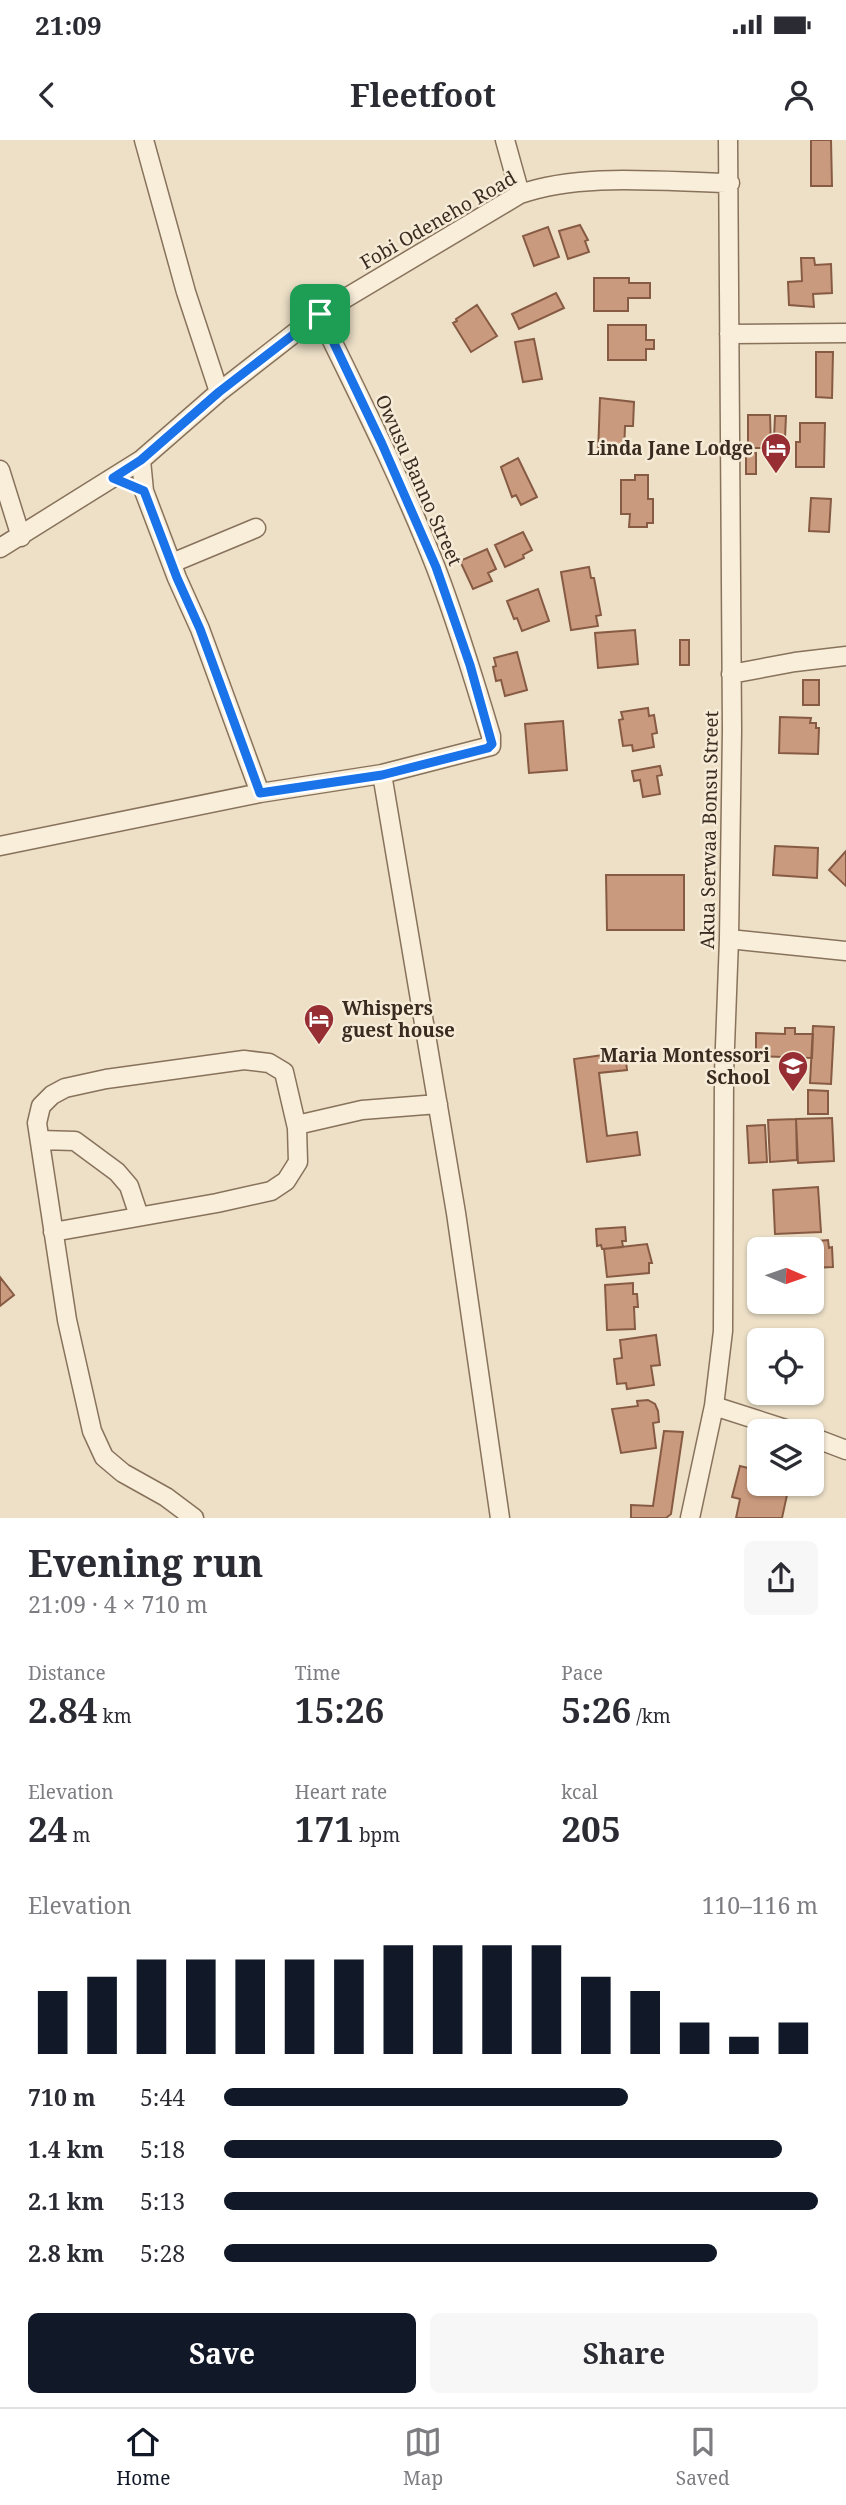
<!DOCTYPE html>
<html lang="en">
<head>
<meta charset="utf-8">
<style>
  body { margin:0; font-family:"Noto Serif",serif; background:#f7f7f7; color:#2b2b33; height:100vh; display:flex; flex-direction:column; font-size:26px; white-space:nowrap }
  * { box-sizing:border-box; margin:0 }
  p { font-size:23px; color:#7c7c81 }
  .icon { flex:none; width:38px; height:38px; fill:none; stroke:currentColor; stroke-width:2; stroke-linecap:round; stroke-linejoin:round }
  .map { position:relative; height:1378px; overflow:hidden }
  .details { display:flex; flex-direction:column; background:#fff; flex:1 }
  .details>* { flex:none }
  .needle { width:46px; rotate:92deg }
  .controls { position:absolute; left:747px; top:1097px; display:grid; gap:14px }
  .controls a { display:grid; place-items:center; width:77px; height:77px; border-radius:10px; background:#fff; box-shadow:0 2px 5px #0004; font-size:35px }
  .pin { position:absolute; display:grid; place-items:center; width:60px; height:60px; color:#fff; margin:-30px; border-radius:14px; box-shadow:0 4px 10px #0006 }
  .round { display:grid; place-items:center; flex:none; width:74px; height:74px; border-radius:10px; background:#f7f7f7 }
  .summary { display:flex; align-items:center; justify-content:space-between; height:119px; padding:0 28px }
  h1 { font-size:38px; font-weight:700; line-height:52px }
  .metrics { display:grid; grid-template-columns:repeat(3,1fr); gap:10px; height:119px; padding:7px 28px }
  .metrics div { display:grid; align-content:center }
  .metrics b { font-size:35px; font-weight:700 }
  .metrics small { font-size:19px; font-weight:400 }
  .metrics p { font-size:19px }
  .chart { height:196px; padding:14px 28px }
  .chart p { display:flex; justify-content:space-between }
  .chart svg { width:100%; height:126px; margin-top:7px; stroke:#111827; stroke-width:6 }
  .button { display:flex; gap:14px; margin-top:auto; padding:14px 28px }
  .button a { flex:1; height:80px; border-radius:10px; background:#111827; color:#fff; font-size:28px; font-weight:700; line-height:80px; text-align:center }
  .button a+a { background:#f7f7f7; color:#2b2b33 }
  ul { padding:0 28px; list-style:none; font-size:23px }
  li { display:grid; grid-template-columns:112px 84px 1fr; align-items:center; height:52px }
  li i { height:18px; border-radius:9px; background:#111827 }
  .status { display:flex; justify-content:space-between; align-items:center; height:49px; padding:0 35px; background:#fff; direction:ltr }
  .status svg { height:19px; fill:currentColor }
  header { display:flex; justify-content:space-between; align-items:center; height:91px; padding:0 28px; background:#fff; font-size:32px; font-weight:700 }
  .tabs { display:flex; justify-content:space-around; align-items:center; height:98px; border-top:2px solid #e1e1e2; background:#fff; font-size:19px; color:#7c7c81 }
  .tabs a { display:grid; justify-items:center; gap:4px }
  .tabs .selected { color:#111827 }
  .map>svg:first-child { display:block }
  .building { fill:#ca9a7e; stroke:#875b43; stroke-width:2 }
  .lines { fill:none; stroke-linecap:round; stroke-linejoin:round }
  .minor-casing { stroke:#88725c; stroke-width:21 }
  .minor { stroke:#f8eeda; stroke-width:18 }
  .route-casing { stroke:#fff; stroke-width:14 }
  .route { stroke:#1a73e8; stroke-width:9 }
  .labels { text-anchor:middle; dominant-baseline:central; stroke-width:5; stroke-linejoin:round; paint-order:stroke }
  .street-label { font-size:19px; fill:#392b20; stroke:#f5ebd6 }
  .poi-label { font-size:19px; font-weight:bold; fill:#392b20; stroke:#f5ebd6; text-anchor:end }
</style>
</head>
<body>
<div class="status"><b>21:09</b><svg viewBox="0 0 49 12"><path d="M0 12V9h3v3zM5 12V6h3v6zM10 12V3h3v9zM15 12V0h3v12zM26 1h20v11H26zM47 4h2v5h-2z"/></svg></div>
<header><svg class="icon" aria-label="back" viewBox="0 0 24 24"><path d="M15 5l-7 7 7 7"/></svg>Fleetfoot<svg class="icon" aria-label="person" viewBox="0 0 24 24"><circle cx="12" cy="8" r="4"/><path d="M4 21q1-7 8-7t8 7"/></svg></header>
<div class="map">
<svg width="846" height="1378" viewBox="0 0 846 1378">
  <rect width="100%" height="100%" fill="#ede0c7"/>
  <path class="building" d="M811 0H831L832 46H811Z
    M580 85 588 100 585 101 589 112 568 119 559 91Z
    M548 87 559 117 534 126 523 96Z
    M801 118H814L815 125 831 124 832 153 813 154 814 167 789 165 788 142 802 141Z
    M594 138H629V143H650V158H628V171H594Z
    M556 153 564 168 519 189 512 174Z
    M477 165 497 196 471 212 453 183 457 181 456 179Z
    M608 185H646V200H654V209H646V220H608Z
    M534 199 542 239 523 242 515 202Z
    M816 212H833L832 258 816 257Z
    M600 258 634 262 633 286H625L624 314 598 313Z
    M748 275H770L771 308H748Z
    M775 276H786L785 298H774Z
    M800 283H825L824 327H796V302H800Z
    M746 313H756V334H746Z
    M518 318 537 357 521 365 516 355 512 357 501 327Z
    M635 335H648V359H653V383H647V387H629L630 374H621V340H635Z
    M811 358 831 359 829 392 809 391Z
    M523 392 532 410 523 415 524 418 505 427 495 405Z
    M487 409 496 429 488 433 492 441 473 449 460 421Z
    M589 427 591 438H594L601 475 596 476 598 486 571 490 561 432Z
    M538 449 549 481 522 491 517 478 514 479 507 461Z
    M635 490 638 524 598 528 595 493Z
    M680 500H689V525H680Z
    M517 512 527 550 505 556 501 540 496 541 493 527 496 526 494 518Z
    M803 540H819V565H803Z
    M648 568 649 576 654 575 657 593 652 594 654 607 633 611 632 605 623 606 619 580 623 579 621 572Z
    M780 577 811 578 810 583H816V588H819L818 614 779 613Z
    M563 581 567 630 529 633 525 584Z
    M660 626 662 635 657 636 660 654 643 657 640 640 634 641 632 631Z
    M775 706 818 708 817 738 773 735Z
    M846 711V746L829 730Z
    M606 735H684V790H607Z
    M813 886 834 887 831 944 810 943Z
    M785 888H795V894H813L812 918 756 916V893L785 894Z
    M625 912 627 930 599 933 607 996 637 992 640 1015 587 1022 574 919Z
    M808 950 828 951V974H808Z
    M832 978 834 1021 798 1023 796 979Z
    M796 979 797 1020 770 1022 768 980Z
    M765 985 767 1022 749 1023 747 986Z
    M818 1047 821 1092 775 1094 773 1050Z
    M625 1087 626 1101H622L623 1107 602 1109 601 1105 597 1106 596 1089Z
    M828 1100 829 1108 832 1107 833 1127 812 1128V1110L799 1108H804V1102Z
    M647 1104 652 1123H649V1133L607 1137 604 1109Z
    M0 1137 14 1155 0 1166Z
    M633 1143V1154H637L638 1167H634L635 1189 607 1190 605 1145Z
    M656 1195 660 1225 651 1226 654 1245 627 1249 626 1243 617 1244 614 1219 622 1218 620 1200Z
    M648 1260 655 1264 658 1271 659 1282 653 1283 656 1308 621 1313 612 1269 638 1266 637 1261Z
    M664 1291 683 1292 671 1374 666 1378H631V1365L653 1366Z
    M740 1326 760 1331V1344H786L784 1354 787 1355 782 1378H736L740 1359 732 1357Z"/>
  <g class="lines">
    <g class="minor-casing">
      <path id="minor" d="M144 0 186 152 219 252
        M505 0 520 54
        M729 194 846 193
        M141 320 144 351 177 438 200 489 260 653
        M0 330 21 397
        M0 408 141 320 219 252 319 174 520 54C584 32 662 42 730 43
        M172 423 256 388
        M731 534 795 522 846 516
        M382 634 456 1073 500 1378
        M0 706 260 653 382 634 491 606V596C474 539 457 483 436 428 402 341 360 258 319 174
        M729 799 846 811
        M297 985 362 970 438 964
        M40 1000 75 1001 117 1032 129 1046 139 1076
        M53 1092 217 1063 271 1051 286 1041 298 1022 297 988 284 932 269 923 244 920 106 939 65 948 52 955 41 966 37 983 67 1180 92 1291 104 1317 123 1333 166 1357 194 1378
        M714 1266 795 1292
        M812 1297 846 1310
        M690 1378 714 1266 723 1191 724 933 729 799 732 590 728 0"/>
    </g>
    <use href="#minor" class="minor"/>
  </g>
  <g class="lines">
    <g class="route-casing">
      <path id="route" d="M320 174 382 304 436 427 470 525 492 604 488 608 382 635 260 653 200 489 177 438 144 351 113 338 141 320 219 252Z"/>
    </g>
    <use href="#route" class="route"/>
  </g>
  <defs>
    <g id="hotel-pin" transform="scale(1.575)"><path d="M0 17L-7.5 6A9.5 9.5 0 1 1 7.5 6Z" fill="#962e34" stroke="#f5ebd6"/><path d="M-6-4.5h1.5V1H6V5H4.5V3h-9V5H-6ZM-4 0a1.8 1.8 0 1 1 3.6 0ZM.5 0V-2.5h3Q6-2.5 6 0Z" fill="#fff"/></g>
    <g id="school-pin" transform="scale(1.575)"><path d="M0 17L-7.5 6A9.5 9.5 0 1 1 7.5 6Z" fill="#962e34" stroke="#f5ebd6"/><path d="M0-5L7-2L0 1L-7-2ZM-4 1L0 2.5L4 1V4Q0 6-4 4Z" fill="#fff"/></g>
  </defs>
  <g fill-rule="evenodd">
    <use href="#hotel-pin" x="776" y="308"/>
    <use href="#hotel-pin" x="319" y="879"/>
    <use href="#school-pin" x="793" y="926"/>
  </g>
  <g class="labels">
    <g class="street-label">
      <text transform="translate(438 80) rotate(-30)">Fobi Odeneho Road</text>
      <text transform="translate(419 340) rotate(66)">Owusu Banno Street</text>
      <text transform="translate(709 690) rotate(-89)">Akua Serwaa Bonsu Street</text>
    </g>
    <g class="poi-label">
      <text x="753" y="308">Linda Jane Lodge</text>
      <text x="342" y="868" text-anchor="start">Whispers<tspan x="342" dy="22">guest house</tspan></text>
      <text x="770" y="915">Maria Montessori<tspan x="770" dy="22">School</tspan></text>
    </g>
  </g>
</svg>
<div class="controls">
<a><svg class="needle" viewBox="-14 -14 28 28"><path d="M0-13l5 13h-10z" fill="#e53935"/><path d="M0 13l5-13h-10z" fill="#7c7c81"/></svg></a>
<a><svg class="icon" aria-label="locate" viewBox="0 0 24 24"><circle cx="12" cy="12" r="6"/><path d="M12 2v4M12 18v4M2 12h4M18 12h4"/></svg></a>
<a><svg class="icon" aria-label="layers" viewBox="0 0 24 24"><path d="M12 4l9 5-9 5-9-5zM3 14l9 5 9-5"/></svg></a>
</div>
<div class="pin" style="left:320px;top:174px;background:#1e9e55"><svg class="icon" aria-label="arrive" viewBox="0 0 24 24"><path d="M6 21V4h12l-3 4 3 4H6"/></svg></div>
</div>
<section class="details">
<div class="summary"><div><h1>Evening run</h1><p>21:09 · 4 × 710 m</p></div><a class="round"><svg class="icon" aria-label="share" viewBox="0 0 24 24"><path d="M12 15V3M7 8l5-5 5 5M5 13v7h14v-7"/></svg></a></div>
<div class="metrics">
<div><p>Distance</p><b>2.84<small> km</small></b></div>
<div><p>Time</p><b>15:26</b></div>
<div><p>Pace</p><b>5:26<small> /km</small></b></div>
</div>
<div class="metrics">
<div><p>Elevation</p><b>24<small> m</small></b></div>
<div><p>Heart rate</p><b>171<small> bpm</small></b></div>
<div><p>kcal</p><b>205</b></div>
</div>
<div class="chart"><p><span>Elevation</span>110–116 m</p>
<svg viewBox="0 0 160 44" preserveAspectRatio="none"><path d="M5 44V22M15 44V17M25 44V11M35 44V11M45 44V11M55 44V11M65 44V11M75 44V6M85 44V6M95 44V6M105 44V6M115 44V17M125 44V22M135 44V33M145 44V38M155 44V33"/></svg>
</div>
<ul>
<li><b>710 m</b>5:44<i style="width:68%"></i></li>
<li><b>1.4 km</b>5:18<i style="width:94%"></i></li>
<li><b>2.1 km</b>5:13<i style="width:100%"></i></li>
<li><b>2.8 km</b>5:28<i style="width:83%"></i></li>
</ul>
<div class="button"><a>Save</a><a>Share</a></div>
</section>
<nav class="tabs">
<a class="selected"><svg class="icon" aria-label="home" viewBox="0 0 24 24"><path d="M3 11l9-7 9 7M6 9v11h12V9"/></svg>Home</a>
<a><svg class="icon" aria-label="map" viewBox="0 0 24 24"><path d="M3 6l6-2 6 2 6-2v14l-6 2-6-2-6 2zM9 4v14M15 6v14"/></svg>Map</a>
<a><svg class="icon" aria-label="saved" viewBox="0 0 24 24"><path d="M7 4h10v16l-5-4-5 4z"/></svg>Saved</a>
</nav>
</body>
</html>
